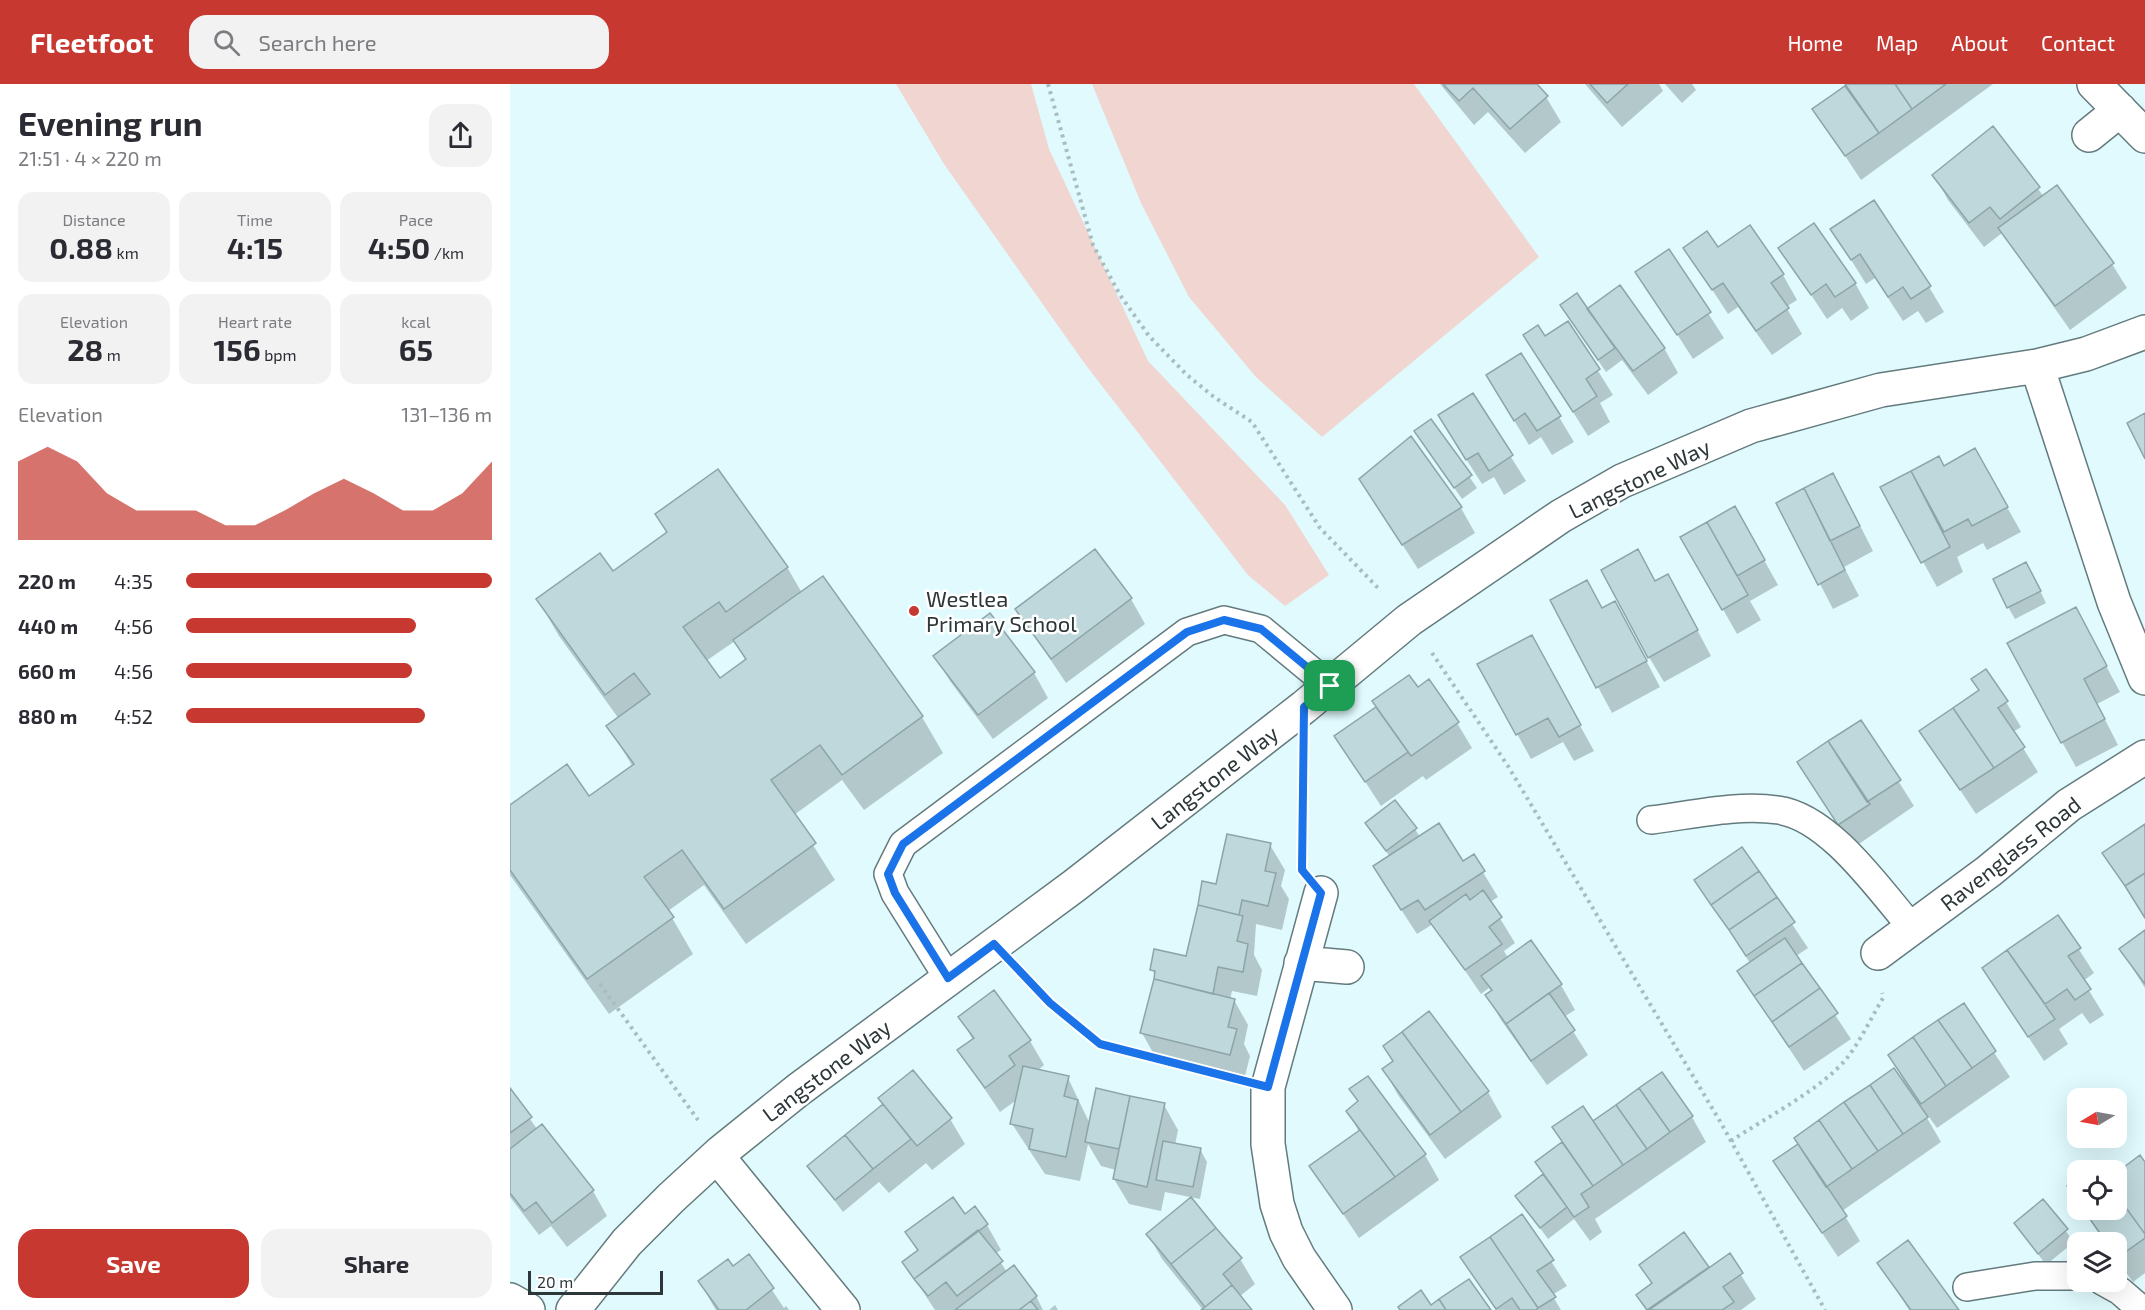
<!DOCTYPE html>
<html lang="en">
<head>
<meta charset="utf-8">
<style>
  body { margin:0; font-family:"Exo 2",sans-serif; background:#f2f2f3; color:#2b2b33; height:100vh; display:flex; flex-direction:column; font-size:22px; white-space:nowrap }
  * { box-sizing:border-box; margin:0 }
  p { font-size:20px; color:#7c7c81 }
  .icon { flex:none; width:33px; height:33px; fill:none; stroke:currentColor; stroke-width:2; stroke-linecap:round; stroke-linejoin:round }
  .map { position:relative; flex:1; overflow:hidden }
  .panel { display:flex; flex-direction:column; background:#fff; width:510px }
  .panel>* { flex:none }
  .needle { width:39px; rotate:260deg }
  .fabs { position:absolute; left:1557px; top:1004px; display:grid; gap:12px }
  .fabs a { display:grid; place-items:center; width:60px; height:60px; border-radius:12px; background:#fff; box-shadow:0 6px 24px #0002; font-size:30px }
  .scale { position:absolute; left:18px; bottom:15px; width:135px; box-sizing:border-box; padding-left:6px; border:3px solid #2d3739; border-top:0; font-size:16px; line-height:21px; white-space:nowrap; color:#2d3739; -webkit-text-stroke:4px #fff; paint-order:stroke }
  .pin { position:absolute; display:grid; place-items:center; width:51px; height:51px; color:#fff; margin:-26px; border-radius:12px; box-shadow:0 3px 9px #0006 }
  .round { display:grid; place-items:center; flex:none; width:63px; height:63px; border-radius:18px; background:#f2f2f3 }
  .head { display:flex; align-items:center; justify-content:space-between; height:102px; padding:0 18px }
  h1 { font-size:33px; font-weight:700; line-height:45px }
  .metrics { display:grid; grid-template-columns:repeat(3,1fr); gap:9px; height:102px; padding:6px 18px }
  .metrics div { display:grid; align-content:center; border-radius:15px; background:#f2f2f3; text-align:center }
  .metrics b { font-size:30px; font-weight:700 }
  .metrics small { font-size:16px; font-weight:400 }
  .metrics p { font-size:16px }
  .chart { height:168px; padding:12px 18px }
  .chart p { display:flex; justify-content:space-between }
  .chart svg { width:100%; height:108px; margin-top:6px; fill:#c63830; opacity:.7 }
  .action { display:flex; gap:12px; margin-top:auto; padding:12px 18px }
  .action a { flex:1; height:69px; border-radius:18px; background:#c63830; color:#fff; font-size:24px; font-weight:700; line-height:69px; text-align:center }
  .action a+a { background:#f2f2f3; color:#2b2b33 }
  ul { padding:0 18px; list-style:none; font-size:20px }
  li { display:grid; grid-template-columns:96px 72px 1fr; align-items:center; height:45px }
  li i { height:15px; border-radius:8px; background:#c63830 }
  header { display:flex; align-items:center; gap:36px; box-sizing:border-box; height:84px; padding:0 30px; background:#c63830; color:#fff }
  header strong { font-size:28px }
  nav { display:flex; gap:33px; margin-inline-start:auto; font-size:21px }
  .search { width:420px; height:54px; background:#f2f2f3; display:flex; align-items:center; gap:15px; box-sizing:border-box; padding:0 21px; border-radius:18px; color:#7c7c81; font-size:22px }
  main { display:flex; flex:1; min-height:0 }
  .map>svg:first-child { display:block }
  .green { fill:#f0d5d1 }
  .shadow { fill:#0003; fill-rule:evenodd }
  .building { fill:#bfd8db; stroke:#8da5a8; stroke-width:1.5 }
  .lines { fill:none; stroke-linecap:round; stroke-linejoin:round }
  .service-casing { stroke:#647b7e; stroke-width:30 }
  .minor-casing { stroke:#647b7e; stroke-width:36 }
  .path { stroke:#a8bdc0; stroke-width:4; stroke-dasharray:3 4.5; stroke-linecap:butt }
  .service { stroke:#fff; stroke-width:27 }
  .minor { stroke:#fff; stroke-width:33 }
  .route-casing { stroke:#fff; stroke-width:12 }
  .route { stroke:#1a73e8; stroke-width:8 }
  .poi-dot { fill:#c63830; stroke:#fff; stroke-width:2 }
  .labels { text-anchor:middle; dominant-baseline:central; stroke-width:5; stroke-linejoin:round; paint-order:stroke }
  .street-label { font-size:22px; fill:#2d3739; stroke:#fff }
  .poi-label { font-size:22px; fill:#2d3739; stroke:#fff; text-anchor:start }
</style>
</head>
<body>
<header>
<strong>Fleetfoot</strong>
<div class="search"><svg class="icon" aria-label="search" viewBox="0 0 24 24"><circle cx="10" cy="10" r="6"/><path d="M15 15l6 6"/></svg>Search here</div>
<nav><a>Home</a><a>Map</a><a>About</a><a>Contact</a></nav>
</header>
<main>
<section class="panel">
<div class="head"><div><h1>Evening run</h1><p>21:51 · 4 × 220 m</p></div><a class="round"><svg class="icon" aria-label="share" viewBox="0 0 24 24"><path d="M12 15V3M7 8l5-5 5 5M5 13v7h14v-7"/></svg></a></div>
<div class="metrics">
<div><p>Distance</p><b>0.88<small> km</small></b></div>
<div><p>Time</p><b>4:15</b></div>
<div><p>Pace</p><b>4:50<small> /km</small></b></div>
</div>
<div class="metrics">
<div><p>Elevation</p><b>28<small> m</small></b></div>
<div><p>Heart rate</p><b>156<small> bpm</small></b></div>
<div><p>kcal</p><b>65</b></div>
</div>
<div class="chart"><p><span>Elevation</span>131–136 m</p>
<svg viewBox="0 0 160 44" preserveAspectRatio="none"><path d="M0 44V12L10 6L20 12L30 25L40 32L50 32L60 32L70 38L80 38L90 32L100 25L110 19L120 25L130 32L140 32L150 25L160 12V44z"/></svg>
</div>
<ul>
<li><b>220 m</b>4:35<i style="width:100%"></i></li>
<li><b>440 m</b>4:56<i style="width:75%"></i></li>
<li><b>660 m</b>4:56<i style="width:74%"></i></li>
<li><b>880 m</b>4:52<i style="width:78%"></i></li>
</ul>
<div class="action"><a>Save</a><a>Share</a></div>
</section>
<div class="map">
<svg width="1635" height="1226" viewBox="0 0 1635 1226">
  <rect width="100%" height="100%" fill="#e0fafd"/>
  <path class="green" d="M386 0H521L539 65 638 277 775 421 819 491 775 522 738 491 575 280 434 80Z
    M582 0H904L1029 173 812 353 746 293 679 213 631 119Z"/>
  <path class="shadow" d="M930 0H1025L1036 13 1051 38 1015 69 978 28 964 41Z
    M1075 0H1149L1153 7 1112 43Z
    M1155 0H1182L1186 6 1172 19Z
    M1336 0H1483L1351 96 1304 25Z
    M1483 44 1534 113 1602 180 1617 204 1560 246 1492 149 1474 163 1438 116 1424 91Z
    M1322 145 1419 203 1434 228 1416 239 1408 227 1393 237 1365 194 1356 200Z
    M1175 164 1207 165 1273 191 1287 216 1276 223 1292 250 1262 271 1228 223 1218 230Z
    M1270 164 1345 199 1359 224 1341 237 1332 224 1317 235Z
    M1158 167 1214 254 1183 275 1127 188Z
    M1078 227 1154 264 1168 289 1138 311 1112 276 1096 288 1059 234Z
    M1058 239 1103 311 1090 319 1100 338 1078 352 1015 251 1034 254Z
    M962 311 1016 397 994 411 984 393 972 400 944 356Z
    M992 317 1049 333 1064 358 1042 371 1031 353 1019 361Z
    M921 337 967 404 952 415 913 359Z
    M1429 374 1434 383 1479 391 1511 448 1477 466 1473 459 1447 473 1453 488 1427 503 1372 404Z
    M851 396 951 424 965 449 908 485Z
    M1337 416 1363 467 1334 483 1349 512 1323 525 1268 419Z
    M1239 449 1268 501 1240 517 1251 536 1227 550 1172 453Z
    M585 467 621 515 635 540 556 599 507 525Z
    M277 483 292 509 312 494 412 633 433 669 354 726 332 696 284 731 325 796 236 860 194 801 158 827 183 870 99 930 0 791V723L79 714 123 683 98 642 109 635 49 552 28 516 102 489ZM225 557 236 577 209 596 196 577Z
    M1523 492 1536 519 1505 535 1498 523Z
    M1145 499 1172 517 1201 572 1154 598 1139 573Z
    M1042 517 1092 525 1119 544 1150 603 1102 629Z
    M480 531 524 589 538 614 483 655 440 597 425 573Z
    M1579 550 1610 608 1587 620 1608 661 1566 683 1552 658Z
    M1035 578 1084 667 1064 677 1053 658 1021 675 969 581Z
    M907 605 947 639 962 664 916 696 913 692 871 722 826 653 868 624Z
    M1496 618 1511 643 1503 648 1528 688 1466 730 1411 647Z
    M1351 638 1404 722 1343 764 1289 679Z
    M1635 741V835L1594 769Z
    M905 745 910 753 953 779 963 772 988 813 980 818 1005 859 994 867 998 874 1051 901 1065 926 1054 933 1078 971 1037 1001 991 936 977 911 982 908 979 904 971 910 923 840 907 850 879 807 880 773 864 751Z
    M760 761 775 786 771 802 779 815 772 846 746 840 744 871 752 886 747 912 722 907 720 916H724L738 941 734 960 740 972 734 996 646 974 632 949 646 892 642 886 677 874 694 799 707 802Z
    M1232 765 1298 864 1286 872 1341 955 1294 987 1229 888 1240 879 1186 796Z
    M1548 833 1584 889 1573 897 1594 931 1580 940 1572 929 1549 945 1558 960 1534 977 1474 885Z
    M1635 848V904L1611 866Z
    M1453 921 1500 993 1427 1044 1419 1033 1417 1034 1431 1058 1332 1127 1350 1157 1328 1173 1265 1078 1393 995 1380 971Z
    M450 933 520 957 534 981 527 987 558 994 580 1040 587 1006 654 1021 668 1046 665 1061 690 1065 697 1078 690 1115 655 1108 651 1127 619 1120 604 1095 606 1086 591 1082 578 1060 570 1097 535 1090 502 1040 508 1015 490 1028 449 967 463 956Z
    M884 978 978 1008 992 1033 935 1075 888 1011 874 986Z
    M858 994 915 1071 929 1096 849 1154 801 1082 849 1048 838 1027 849 1019 841 1006Z
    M0 1006 27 1045 32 1042 83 1107 97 1132 57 1163 41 1142 29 1151 0 1113Z
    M374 1021 440 1035 455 1060 422 1086 416 1079 379 1109 369 1098 333 1128 299 1083Z
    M1182 1033 1196 1058 1085 1135 1092 1148 1080 1157 1064 1135 1038 1155 1007 1112 1034 1091 1027 1078 1053 1059 1044 1044Z
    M1635 1081V1189L1623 1198 1606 1175V1158H1595L1572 1125H1606Z
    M1533 1117 1564 1158 1536 1181 1506 1140Z
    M454 1132 477 1141 491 1166 485 1170 497 1188 526 1212 533 1226H425L394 1179 408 1168 397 1149Z
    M1012 1132 1057 1202 1042 1211 1051 1226H986L952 1174Z
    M638 1150 730 1175 745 1200 729 1213 740 1226H693L652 1175Z
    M1174 1150 1199 1185 1219 1172 1246 1215 1231 1226H1136L1128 1211 1142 1201 1131 1181Z
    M239 1172 274 1224 276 1222 279 1226H206L204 1223 190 1198 223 1184Z
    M1369 1179 1447 1226H1399Z
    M545 1221 548 1226H539Z"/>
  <path class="building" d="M933 0H1027L1038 12 1000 45 963 4 949 17Z
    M1080 0H1118L1097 19Z
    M1335 0H1385L1402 25 1369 49Z
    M1385 0H1436L1402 25Z
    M1335 2 1369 49 1335 72 1302 25Z
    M1483 42 1530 103 1490 135 1480 123 1459 139 1422 91Z
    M1547 101 1604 179 1545 222 1488 144Z
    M1364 116 1421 202 1401 215 1393 203 1378 213 1350 170 1341 176 1320 145Z
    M1304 139 1346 199 1325 213 1316 200 1301 211 1268 164Z
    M1240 141 1274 190 1261 199 1279 224 1246 247 1213 199 1202 206 1173 164 1197 147 1208 163Z
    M1159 165 1201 228 1167 251 1125 188Z
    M1110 201 1155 264 1123 287 1077 225Z
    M1067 209 1105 264 1088 276 1050 221Z
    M1058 237 1090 285 1076 295 1087 312 1063 328 1013 251 1028 241 1035 252Z
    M1011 269 1051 332 1027 347 1015 329 1004 337 976 291Z
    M963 309 1003 371 979 387 968 369 956 376 928 331Z
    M1635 329V375L1617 339Z
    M921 335 962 391 944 404 904 347Z
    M901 352 952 423 892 461 849 395Z
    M1465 364 1498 423 1462 442 1458 435 1434 448 1401 387 1429 372 1434 382Z
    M208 385 278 483 216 528 209 518 173 543 210 594 236 575 223 556 313 492 413 632 332 691 310 661 261 696 306 759 214 825 172 766 134 793 164 833 77 895 0 786V721L57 680 79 712 124 680 96 642 140 610 124 589 95 611 26 515 90 469 103 487 157 448 145 430Z
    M1401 387 1440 463 1411 479 1370 403Z
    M1323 389 1350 442 1320 457 1294 404Z
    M1294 404 1335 486 1308 501 1266 419Z
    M1225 422 1255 476 1227 492 1197 438Z
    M1197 438 1238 511 1212 526 1170 453Z
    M585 465 622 514 541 575 505 525Z
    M1128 465 1145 497 1158 490 1188 546 1138 574 1091 486Z
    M1516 478 1531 507 1497 524 1483 495Z
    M1077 496 1092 524 1105 517 1137 577 1086 604 1040 516Z
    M1566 523 1597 582 1574 595 1595 635 1551 659 1497 559Z
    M480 529 525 588 468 631 423 572Z
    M1022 551 1071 641 1049 653 1038 634 1006 651 967 580Z
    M1476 585 1498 617 1488 624 1515 663 1484 684 1443 624 1469 606 1461 595Z
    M899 591 908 603 919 595 949 638 901 672 862 617Z
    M866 623 898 668 855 698 824 652Z
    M1443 624 1484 684 1450 706 1409 647Z
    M1351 636 1391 696 1357 718 1318 657Z
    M1318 657 1360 720 1328 741 1287 678Z
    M885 716 907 744 876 767 855 739Z
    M929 739 953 777 964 770 975 787 915 826 908 816 891 826 863 782Z
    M1635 740V789L1615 802 1592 769Z
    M717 750 761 759 755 787 766 789 758 822 732 816 729 831 688 821 692 797 706 800Z
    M1232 763 1249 787 1201 821 1184 796Z
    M1249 787 1267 813 1219 846 1201 821Z
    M1635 789V834L1615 802Z
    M973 806 992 833 979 843 992 860 955 886 919 837 956 810 960 816Z
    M1267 813 1285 838 1236 872 1219 846Z
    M688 821 733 832 727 857 738 860 733 888 708 883 703 910 644 895 645 887 640 886 644 865 676 872Z
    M1548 831 1571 864 1558 872 1581 905 1565 916 1557 905 1535 920 1497 866Z
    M1635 846V900L1609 865Z
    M1275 854 1292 879 1244 912 1227 887Z
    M1021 856 1052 900 996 940 975 911 982 906 971 892Z
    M1497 866 1545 935 1518 953 1472 884Z
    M1292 879 1310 904 1262 938 1244 912Z
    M644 895 725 915 718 943 727 945 720 971 630 949Z
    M1310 904 1328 929 1279 963 1262 938Z
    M484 906 521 956 499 972 505 981 475 1004 447 966 464 954 448 933Z
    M1039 909 1065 946 1021 977 996 940Z
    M1454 919 1486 967 1462 984 1428 936Z
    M919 927 979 1007 951 1028 892 948Z
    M1428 936 1462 984 1436 1002 1403 953Z
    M892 948 951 1028 920 1051 872 985 883 977 873 962Z
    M1403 953 1436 1002 1411 1020 1378 971Z
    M513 982 559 992 554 1012 568 1016 556 1073 519 1065 523 1045 500 1040Z
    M1384 984 1418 1033 1393 1050 1360 1001Z
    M403 986 442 1034 407 1062 368 1014Z
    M1152 988 1183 1032 1160 1048 1129 1004Z
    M858 992 916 1070 885 1093 836 1027 848 1017 839 1005Z
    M1360 1001 1393 1050 1368 1067 1334 1018Z
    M0 1004 22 1033 0 1049Z
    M586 1004 620 1012 609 1065 575 1058Z
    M1129 1004 1160 1048 1137 1065 1106 1021Z
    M620 1012 655 1019 637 1103 603 1095Z
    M1334 1018 1368 1067 1342 1085 1309 1036Z
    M373 1020 401 1055 363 1085 335 1051Z
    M1106 1021 1137 1065 1113 1081 1083 1037Z
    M1073 1022 1113 1081 1083 1102 1042 1043Z
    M1309 1036 1342 1085 1316 1103 1284 1054Z
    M32 1040 84 1106 42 1139 26 1118 14 1127 0 1109V1065Z
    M850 1046 885 1093 833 1130 799 1082Z
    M335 1051 363 1085 325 1116 297 1082Z
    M653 1057 691 1064 683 1103 646 1096Z
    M1052 1058 1083 1102 1071 1110 1079 1123 1064 1133 1025 1078Z
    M1288 1060 1337 1132 1312 1149 1263 1077Z
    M1630 1071 1635 1078V1150L1606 1110V1089Z
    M1033 1090 1057 1123 1030 1144 1005 1112Z
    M1568 1094V1118L1557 1102Z
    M1606 1110 1635 1150V1154L1607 1174 1606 1158H1596L1573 1125H1606Z
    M443 1113 455 1130 465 1122 478 1140 404 1195 392 1178 408 1166 395 1148Z
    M681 1113 706 1144 661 1180 636 1150Z
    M1533 1115 1558 1145 1528 1170 1504 1139Z
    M1012 1130 1044 1176 1027 1187 1046 1213 1028 1224 980 1153Z
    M706 1144 732 1174 713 1190 722 1201 695 1223 661 1180Z
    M468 1146 493 1177 447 1212 436 1198 418 1212 404 1195Z
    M1174 1148 1199 1183 1137 1226 1126 1211 1142 1199 1129 1181Z
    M980 1153 1028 1224 1026 1226H1010L1002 1214 986 1225 950 1173Z
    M1398 1156 1449 1226H1401L1367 1179Z
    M1220 1169 1233 1189 1213 1203 1224 1218 1212 1226H1139Z
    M239 1170 264 1204 236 1226H209L188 1197 218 1175 223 1182Z
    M504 1181 527 1212 521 1217 509 1226H445Z
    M959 1195 981 1226H936L929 1215Z
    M722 1201 742 1226H691L695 1223Z
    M911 1206 921 1221 929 1215 936 1226H890L888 1223Z
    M521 1217 528 1226H509Z"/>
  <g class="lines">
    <g class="service-casing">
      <path id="service" d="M1141 736C1182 731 1227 720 1268 726 1320 733 1370 807 1403 845
        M438 894 385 809 378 790 393 760 677 548 714 536 751 545 820 602
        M1592 1197 1610 1207 1632 1226
        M1457 1203 1525 1192H1568"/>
    </g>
    <g class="minor-casing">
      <path id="minor" d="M1584 0 1635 52
        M1579 51 1610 26
        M1527 282 1604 518 1635 594
        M811 809 758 1003V1060L767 1120 776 1148 789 1174 825 1226
        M1368 869 1479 787 1559 721 1635 673
        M791 879 837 883
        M207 1072 333 1226
        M0 1216 18 1226
        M63 1226 117 1158 161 1114 211 1068 288 1006 564 802 794 623 899 536 1051 432 1112 397 1241 342 1371 306 1527 282 1576 270 1635 248"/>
    </g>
    <path class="path" d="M538 0 583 161 610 211 639 252 677 291 704 313 742 338 810 444 871 507
      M922 569 998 682 1211 1039 1315 1226
      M792 773 793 676
      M513 890 540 919 590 960 720 993
      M90 900 188 1036
      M1221 1057C1255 1034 1312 1005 1337 974 1351 956 1361 934 1373 914L1372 909"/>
    <use href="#service" class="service"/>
    <use href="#minor" class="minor"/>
  </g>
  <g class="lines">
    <g class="route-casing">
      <path id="route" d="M714 536 751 545 820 602 794 623 792 786 811 809 758 1003 590 960 540 919 484 860 438 894 385 809 378 790 393 760 677 548Z"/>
    </g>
    <use href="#route" class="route"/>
  </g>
  <circle class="poi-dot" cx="404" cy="527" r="6"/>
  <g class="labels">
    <g class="street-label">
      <text transform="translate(1129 394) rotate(-26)">Langstone Way</text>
      <text transform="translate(704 693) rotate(-38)">Langstone Way</text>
      <text transform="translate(1500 769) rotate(-38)">Ravenglass Road</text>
      <text transform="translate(316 986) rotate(-37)">Langstone Way</text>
    </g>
    <g class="poi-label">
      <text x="416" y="514">Westlea<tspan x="416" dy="25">Primary School</tspan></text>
    </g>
  </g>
</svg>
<div class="fabs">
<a><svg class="needle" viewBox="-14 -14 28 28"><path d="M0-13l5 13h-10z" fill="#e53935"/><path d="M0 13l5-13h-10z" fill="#7c7c81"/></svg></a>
<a><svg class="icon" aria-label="locate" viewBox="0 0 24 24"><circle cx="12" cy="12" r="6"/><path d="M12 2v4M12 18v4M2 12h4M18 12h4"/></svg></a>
<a><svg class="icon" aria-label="layers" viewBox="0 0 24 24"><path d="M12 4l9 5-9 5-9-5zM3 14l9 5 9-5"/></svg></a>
</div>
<div class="scale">20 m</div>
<div class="pin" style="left:820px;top:602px;background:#1e9e55"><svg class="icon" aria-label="arrive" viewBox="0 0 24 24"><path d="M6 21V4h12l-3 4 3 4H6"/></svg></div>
</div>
</main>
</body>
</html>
